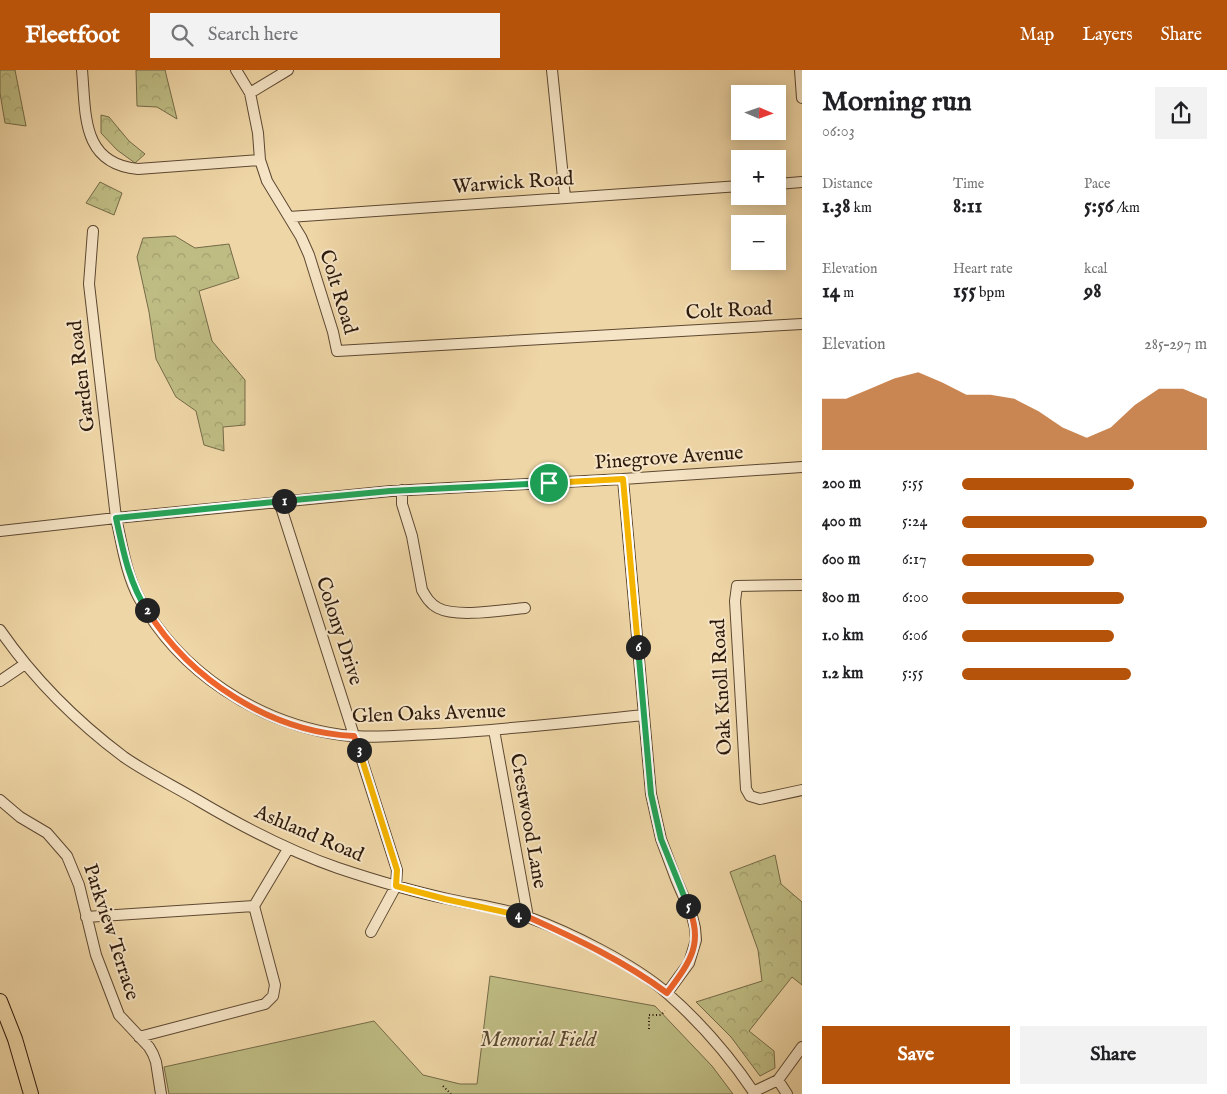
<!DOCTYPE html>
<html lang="en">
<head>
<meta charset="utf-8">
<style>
  body { margin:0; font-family:"IM FELL English",serif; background:#f2f2f2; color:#202124; height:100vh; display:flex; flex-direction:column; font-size:19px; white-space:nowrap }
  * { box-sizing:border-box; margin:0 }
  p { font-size:16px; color:#757577 }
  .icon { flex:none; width:28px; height:28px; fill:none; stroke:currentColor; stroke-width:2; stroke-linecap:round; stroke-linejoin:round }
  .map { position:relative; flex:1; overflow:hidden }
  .side { display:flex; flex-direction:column; background:#fff; width:425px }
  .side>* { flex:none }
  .needle { width:32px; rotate:92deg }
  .fabs { position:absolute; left:731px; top:15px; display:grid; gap:10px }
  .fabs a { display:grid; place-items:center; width:55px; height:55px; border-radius:0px; background:#fff; box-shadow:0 2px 12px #0003; font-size:25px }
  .pin { position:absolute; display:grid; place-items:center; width:42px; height:42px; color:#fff; margin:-21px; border:2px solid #fff; border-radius:50%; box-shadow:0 1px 5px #0007 }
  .km { position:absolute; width:25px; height:25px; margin:-12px; border-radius:50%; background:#222; color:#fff; font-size:14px; line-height:25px; text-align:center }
  .round { display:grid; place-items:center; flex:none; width:52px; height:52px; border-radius:0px; background:#f2f2f2 }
  .head { display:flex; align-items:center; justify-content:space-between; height:85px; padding:0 20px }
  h1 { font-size:28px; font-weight:800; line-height:38px }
  .metrics { display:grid; grid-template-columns:repeat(3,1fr); gap:8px; height:85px; padding:5px 20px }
  .metrics div { display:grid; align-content:center }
  .metrics b { font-size:21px; font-weight:800 }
  .metrics small { font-size:14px; font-weight:400 }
  .metrics p { font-size:14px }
  .chart { height:140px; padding:10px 20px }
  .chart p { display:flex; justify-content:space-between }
  .chart svg { width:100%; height:90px; margin-top:5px; fill:#b45309; opacity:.7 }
  .action { display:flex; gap:10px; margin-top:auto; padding:10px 20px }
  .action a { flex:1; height:58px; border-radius:0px; background:#b45309; color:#fff; font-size:20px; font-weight:800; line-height:58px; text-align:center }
  .action a+a { background:#f2f2f2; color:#202124 }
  ul { padding:0 20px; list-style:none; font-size:16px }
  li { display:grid; grid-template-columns:80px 60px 1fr; align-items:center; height:38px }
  li i { height:12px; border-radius:6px; background:#b45309 }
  header { display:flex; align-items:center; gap:30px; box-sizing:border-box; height:70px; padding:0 25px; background:#b45309; color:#fff }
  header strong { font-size:24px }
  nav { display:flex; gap:28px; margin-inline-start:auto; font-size:18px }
  .search { width:350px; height:45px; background:#f2f2f2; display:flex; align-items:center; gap:12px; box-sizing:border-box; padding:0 18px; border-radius:0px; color:#757577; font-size:19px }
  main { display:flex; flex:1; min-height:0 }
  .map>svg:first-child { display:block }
  .forest { fill:url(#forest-crowns); stroke:#756a48 }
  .green { fill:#bebc83; stroke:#756a48 }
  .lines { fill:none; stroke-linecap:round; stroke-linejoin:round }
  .minor-casing { stroke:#5d4832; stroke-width:12 }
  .major-casing { stroke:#2c190c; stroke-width:16 }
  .path { stroke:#2c190c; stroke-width:2; stroke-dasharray:1 2.5; stroke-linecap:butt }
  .minor { stroke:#f5e4c5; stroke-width:10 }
  .major { stroke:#efd6a6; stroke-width:14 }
  .split-1-casing { stroke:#fff; stroke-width:10 }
  .split-2-casing { stroke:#fff; stroke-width:10 }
  .split-3-casing { stroke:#fff; stroke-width:10 }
  .split-4-casing { stroke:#fff; stroke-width:10 }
  .split-5-casing { stroke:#fff; stroke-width:10 }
  .split-6-casing { stroke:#fff; stroke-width:10 }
  .split-7-casing { stroke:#fff; stroke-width:10 }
  .split-1 { stroke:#22a559; stroke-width:6 }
  .split-2 { stroke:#22a559; stroke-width:6 }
  .split-3 { stroke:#f0652b; stroke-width:6 }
  .split-4 { stroke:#f5b400; stroke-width:6 }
  .split-5 { stroke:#f0652b; stroke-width:6 }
  .split-6 { stroke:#22a559; stroke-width:6 }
  .split-7 { stroke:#f5b400; stroke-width:6 }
  .labels { text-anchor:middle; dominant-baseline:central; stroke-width:4; stroke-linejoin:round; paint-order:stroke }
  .street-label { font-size:20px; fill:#2c190c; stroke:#f5e4c5 }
  .park-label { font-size:20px; font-style:italic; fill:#584a30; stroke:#f5e4c5 }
</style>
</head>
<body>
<header>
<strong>Fleetfoot</strong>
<div class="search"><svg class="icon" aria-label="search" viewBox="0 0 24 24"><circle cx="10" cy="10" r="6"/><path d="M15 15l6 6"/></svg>Search here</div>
<nav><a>Map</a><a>Layers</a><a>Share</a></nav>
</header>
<main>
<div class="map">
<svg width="802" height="1024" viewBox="0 0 802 1024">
  <defs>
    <pattern id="forest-crowns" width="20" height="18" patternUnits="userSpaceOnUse" patternTransform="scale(1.25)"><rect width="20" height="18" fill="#bebc83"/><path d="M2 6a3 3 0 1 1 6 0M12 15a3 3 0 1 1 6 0" fill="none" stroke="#a3a170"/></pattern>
  </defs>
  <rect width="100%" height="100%" fill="#efd6a6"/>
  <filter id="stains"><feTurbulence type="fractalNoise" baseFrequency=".004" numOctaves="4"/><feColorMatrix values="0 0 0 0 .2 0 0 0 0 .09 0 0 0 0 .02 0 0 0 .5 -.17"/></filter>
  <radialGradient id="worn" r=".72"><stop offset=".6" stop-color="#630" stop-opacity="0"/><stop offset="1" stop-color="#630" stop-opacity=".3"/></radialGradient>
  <path class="forest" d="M0 0H15L26 56 5 53 0 23Z
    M136 0H165L177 49 157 37 137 36Z
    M101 45 109 47 129 71 145 84 135 93 117 80 101 63Z
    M100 112 122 123 114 145 86 133Z
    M175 166 195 178 229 174 239 208 199 221 212 271 245 310V355L223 357 224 381 204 375 196 341 176 327 156 289 149 242 137 187 143 168Z
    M775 785 781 814 802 832V915L792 907 749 961 774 981 775 998 760 1006 731 967 696 932 762 911 758 880 730 802Z"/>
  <path class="green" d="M490 906 655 936 712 996 733 1024H169L164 997 374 951 423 1005 460 1014H477Z"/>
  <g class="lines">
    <g class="minor-casing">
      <path id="minor" d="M82 0C86 44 81 94 138 99L260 90
        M236 0 250 23 258 63 260 90 267 111 301 167 309 185 333 262 337 281 802 254
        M552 0 565 127
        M800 0 802 28
        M250 23 288 0
        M778 114 802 112
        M289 147 740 116
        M93 161 89 214 116 448C122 474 126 504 139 528 180 603 258 653 342 665 372 669 403 665 433 664 504 660 574 652 644 645
        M623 409 651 724 661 769 676 809 692 846 695 858 696 870 689 893 667 923
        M402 420V434L412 466 422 520C426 527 430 534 438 538 457 548 503 540 525 538
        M279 431 397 800 396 816 371 862
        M0 461 116 448 391 421 623 409 802 397
        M802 515 737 516 735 531 746 719 750 726 760 729 802 720
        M0 560C34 609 76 651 124 687 147 703 174 716 199 731 243 757 289 781 338 798 374 810 411 821 448 829 475 835 503 838 528 847 571 863 634 894 668 924 701 953 731 988 755 1024
        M0 611 25 594
        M494 660 528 847
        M0 730 20 747 47 763 67 786 79 815 96 885 119 945 149 977 153 984 156 992 161 1024
        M254 836 288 779
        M86 847 254 836
        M139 967 265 934 273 926 275 915 254 836
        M778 1010 787 1024
        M753 1022 778 1010 802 977"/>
    </g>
    <g class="major-casing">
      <path id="major" d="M0 931 15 969 31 1024"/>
    </g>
    <path class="path" d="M649 959V945H661L665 941
      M443 1016 451 1024"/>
    <use href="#minor" class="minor"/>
    <use href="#major" class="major"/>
  </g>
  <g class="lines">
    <g class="split-1-casing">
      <path id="split-1" d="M284 431 390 421 549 413"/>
    </g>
    <g class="split-2-casing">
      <path id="split-2" d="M147 540C129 513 123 480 116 448L284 431"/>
    </g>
    <g class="split-3-casing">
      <path id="split-3" d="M147 540C190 610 271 662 354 666L359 680"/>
    </g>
    <g class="split-4-casing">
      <path id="split-4" d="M359 680 397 800 396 816 445 829 518 845"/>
    </g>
    <g class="split-5-casing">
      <path id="split-5" d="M518 845 528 847C577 869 624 891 667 923 689 893 705 874 688 836"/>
    </g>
    <g class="split-6-casing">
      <path id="split-6" d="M638 577 651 724 661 769 688 836"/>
    </g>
    <g class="split-7-casing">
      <path id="split-7" d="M549 413 623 409 638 577"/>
    </g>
    <use href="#split-1" class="split-1"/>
    <use href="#split-2" class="split-2"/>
    <use href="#split-3" class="split-3"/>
    <use href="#split-4" class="split-4"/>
    <use href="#split-5" class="split-5"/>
    <use href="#split-6" class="split-6"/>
    <use href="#split-7" class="split-7"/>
  </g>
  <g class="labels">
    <g class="street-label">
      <text transform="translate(513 113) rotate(-4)">Warwick Road</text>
      <text transform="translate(338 222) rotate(73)">Colt Road</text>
      <text transform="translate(729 241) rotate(-3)">Colt Road</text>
      <text transform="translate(82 306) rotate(-97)">Garden Road</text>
      <text transform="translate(669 388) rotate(-4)">Pinegrove Avenue</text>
      <text transform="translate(339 561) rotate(72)">Colony Drive</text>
      <text transform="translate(722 617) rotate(-93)">Oak Knoll Road</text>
      <text transform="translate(429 644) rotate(-2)">Glen Oaks Avenue</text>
      <text transform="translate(528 751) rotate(80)">Crestwood Lane</text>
      <text transform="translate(309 764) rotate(23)">Ashland Road</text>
      <text transform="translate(111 862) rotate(72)">Parkview Terrace</text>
    </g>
    <g class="park-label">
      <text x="538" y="970">Memorial Field</text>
    </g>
  </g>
  <rect width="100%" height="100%" filter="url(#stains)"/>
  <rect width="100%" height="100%" fill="url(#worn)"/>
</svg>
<div class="fabs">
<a><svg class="needle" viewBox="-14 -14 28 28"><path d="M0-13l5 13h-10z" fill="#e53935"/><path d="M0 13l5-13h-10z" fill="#757577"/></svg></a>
<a>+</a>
<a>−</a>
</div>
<div class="pin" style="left:549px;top:413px;background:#1e9e55"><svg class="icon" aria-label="arrive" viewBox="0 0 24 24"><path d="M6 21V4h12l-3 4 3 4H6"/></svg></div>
<b class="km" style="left:284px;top:431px">1</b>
<b class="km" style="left:147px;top:540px">2</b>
<b class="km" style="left:359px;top:680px">3</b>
<b class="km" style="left:518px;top:845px">4</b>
<b class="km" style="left:688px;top:836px">5</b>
<b class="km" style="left:638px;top:577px">6</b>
</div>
<section class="side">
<div class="head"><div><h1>Morning run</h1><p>06:03</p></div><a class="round"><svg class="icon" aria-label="share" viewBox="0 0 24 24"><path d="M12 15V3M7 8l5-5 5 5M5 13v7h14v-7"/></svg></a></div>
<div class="metrics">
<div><p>Distance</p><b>1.38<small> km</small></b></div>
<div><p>Time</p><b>8:11</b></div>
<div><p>Pace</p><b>5:56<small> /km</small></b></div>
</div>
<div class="metrics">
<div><p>Elevation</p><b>14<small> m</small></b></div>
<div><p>Heart rate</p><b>155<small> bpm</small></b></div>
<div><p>kcal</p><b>98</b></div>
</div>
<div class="chart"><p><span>Elevation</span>285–297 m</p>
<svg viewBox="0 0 160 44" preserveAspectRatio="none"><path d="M0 44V19L10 19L20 14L30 9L40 6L50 11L60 17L70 17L80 19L90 25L100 33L110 38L120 33L130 22L140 14L150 14L160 19V44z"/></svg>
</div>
<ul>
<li><b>200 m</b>5:55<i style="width:70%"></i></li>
<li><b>400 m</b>5:24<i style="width:100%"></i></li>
<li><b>600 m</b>6:17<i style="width:54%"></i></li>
<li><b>800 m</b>6:00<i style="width:66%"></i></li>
<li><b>1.0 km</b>6:06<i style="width:62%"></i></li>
<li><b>1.2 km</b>5:55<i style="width:69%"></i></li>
</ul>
<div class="action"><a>Save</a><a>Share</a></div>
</section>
</main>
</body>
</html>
